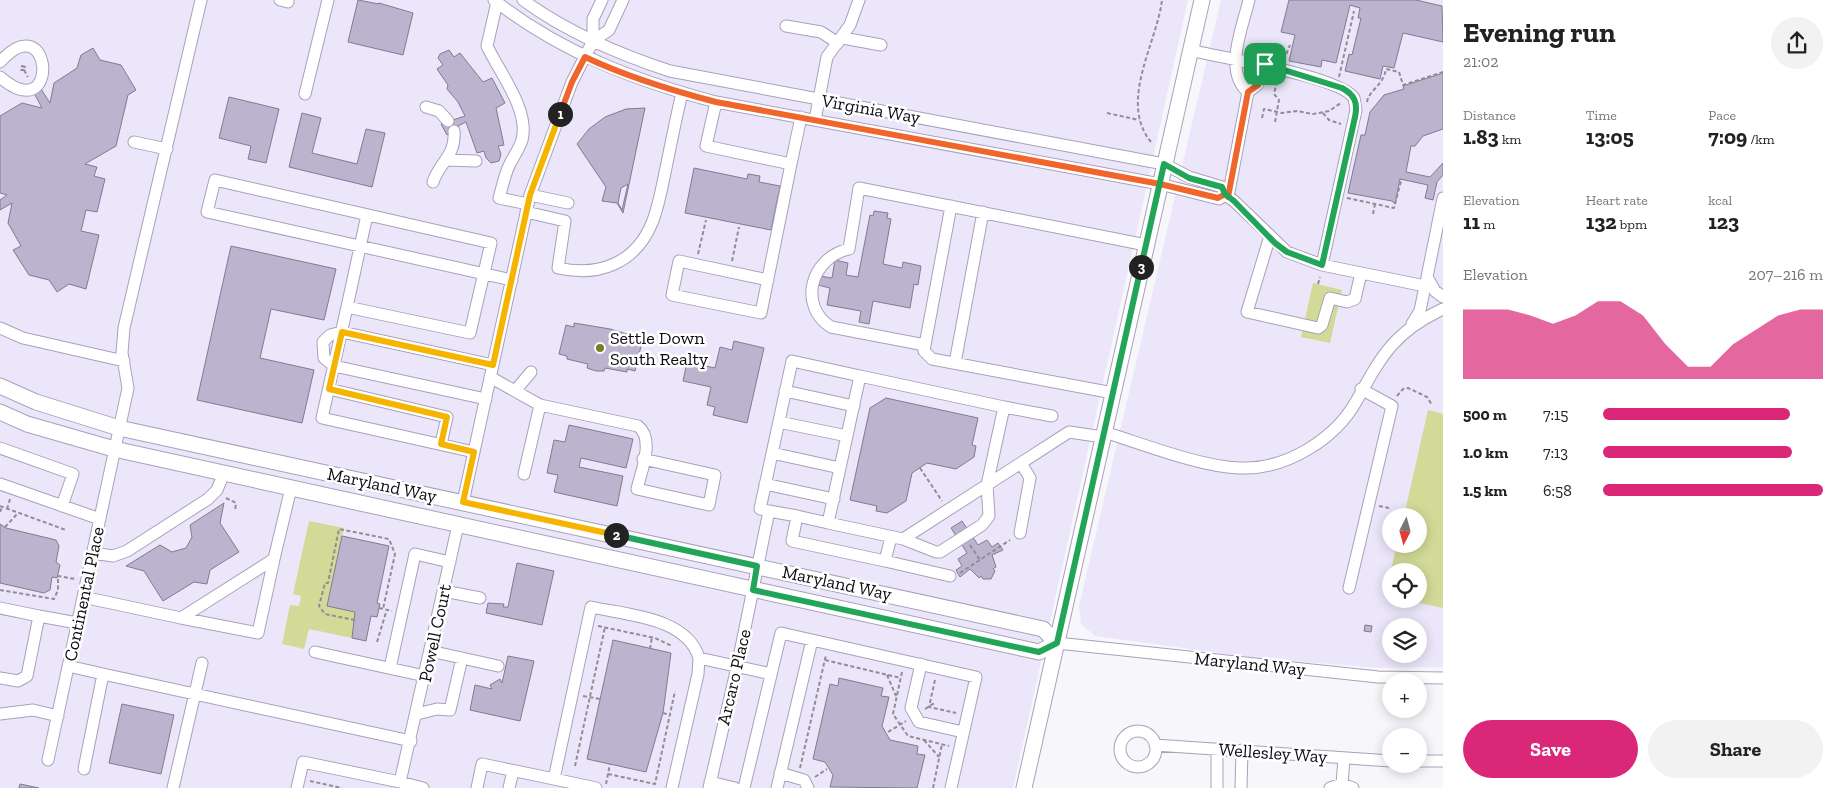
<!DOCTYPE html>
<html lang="en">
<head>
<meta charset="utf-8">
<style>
  body { margin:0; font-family:"Zilla Slab",serif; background:#f2f2f2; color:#222; height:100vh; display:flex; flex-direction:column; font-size:19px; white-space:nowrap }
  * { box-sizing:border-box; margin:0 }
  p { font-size:16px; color:#767676 }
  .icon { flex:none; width:28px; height:28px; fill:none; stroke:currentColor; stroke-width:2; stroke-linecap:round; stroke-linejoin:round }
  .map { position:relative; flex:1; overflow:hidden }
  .side { display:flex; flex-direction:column; background:#fff; width:400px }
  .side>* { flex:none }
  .needle { width:32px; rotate:186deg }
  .buttons { position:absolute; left:1382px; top:508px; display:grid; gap:10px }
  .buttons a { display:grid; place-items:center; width:45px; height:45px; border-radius:50%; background:#fff; box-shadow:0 2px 12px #0003; font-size:25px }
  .pin { position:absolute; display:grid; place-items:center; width:42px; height:42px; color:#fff; margin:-21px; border-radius:10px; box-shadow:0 2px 8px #0006 }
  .km { position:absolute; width:25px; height:25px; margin:-12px; border-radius:50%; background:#222; color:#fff; font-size:14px; line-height:25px; text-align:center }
  .round { display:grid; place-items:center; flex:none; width:52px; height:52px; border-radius:26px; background:#f2f2f2 }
  .summary { display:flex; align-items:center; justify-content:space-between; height:85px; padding:0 20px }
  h1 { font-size:28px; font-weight:700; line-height:38px }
  .stats { display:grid; grid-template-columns:repeat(3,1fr); gap:8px; height:85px; padding:5px 20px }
  .stats div { display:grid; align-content:center }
  .stats b { font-size:21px; font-weight:700 }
  .stats small { font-size:14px; font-weight:400 }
  .stats p { font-size:14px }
  .chart { height:140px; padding:10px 20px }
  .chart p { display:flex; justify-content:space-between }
  .chart svg { width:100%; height:90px; margin-top:5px; fill:#db2777; opacity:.7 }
  .primary-button { display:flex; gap:10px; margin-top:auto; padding:10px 20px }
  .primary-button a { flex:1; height:58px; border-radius:30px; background:#db2777; color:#fff; font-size:20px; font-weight:700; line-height:58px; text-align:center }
  .primary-button a+a { background:#f2f2f2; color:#222 }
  ul { padding:0 20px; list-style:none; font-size:16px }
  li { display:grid; grid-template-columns:80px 60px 1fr; align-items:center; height:38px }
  li i { height:12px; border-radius:6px; background:#db2777 }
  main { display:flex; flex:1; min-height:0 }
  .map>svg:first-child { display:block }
  .built { fill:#ece6fa; fill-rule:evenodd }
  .green { fill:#d2da98 }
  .building { fill:#bcb4ce; stroke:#817a91; fill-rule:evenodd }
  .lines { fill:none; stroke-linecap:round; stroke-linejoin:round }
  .minor-casing { stroke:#a9a1b9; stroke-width:13 }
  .major-casing { stroke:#a9a1b9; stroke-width:17 }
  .path { stroke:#908e94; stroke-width:2; stroke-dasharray:4 2.5; stroke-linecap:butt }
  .minor { stroke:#fff; stroke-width:11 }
  .major { stroke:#fff; stroke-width:15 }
  .split-1-casing { stroke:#fff; stroke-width:10 }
  .split-2-casing { stroke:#fff; stroke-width:10 }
  .split-3-casing { stroke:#fff; stroke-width:10 }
  .split-4-casing { stroke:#fff; stroke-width:10 }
  .split-1 { stroke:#f0652b; stroke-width:6 }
  .split-2 { stroke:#f5b400; stroke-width:6 }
  .split-3 { stroke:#22a559; stroke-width:6 }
  .split-4 { stroke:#22a559; stroke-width:6 }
  .poi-dot { fill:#787e29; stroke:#fff; stroke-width:2 }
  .labels { text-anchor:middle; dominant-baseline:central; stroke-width:5; stroke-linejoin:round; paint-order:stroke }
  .street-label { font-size:18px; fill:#0d0a12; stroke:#fff }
  .poi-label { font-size:18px; fill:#0d0a12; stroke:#fff; text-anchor:start }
</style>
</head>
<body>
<main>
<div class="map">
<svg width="1443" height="788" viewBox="0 0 1443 788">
  <rect width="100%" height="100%" fill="#f7f6fb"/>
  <path class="built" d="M0 0H1188L1013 788H0Z
    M1221 0H1443V667L1381 668 1263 659 1095 636 1081 624 1079 606ZM1391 516H1419V544H1391ZM1391 571H1419V599H1391ZM1391 626H1419V654H1391Z"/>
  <path class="green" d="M1313 283 1342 290 1330 343 1301 337Z
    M1428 410 1443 414V608L1401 599H1419V571H1391V597L1385 595 1397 544H1419V516H1404Z
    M309 521 344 528 327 606 355 612 352 638 309 629 304 649 282 644 290 605 299 606 301 596 293 594Z"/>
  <path class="building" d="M358 0 379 4V3L413 13 403 55 348 42Z
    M1289 0H1416L1442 6 1443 42 1403 33 1394 68 1383 66 1380 79 1345 71 1349 54 1352 55 1361 18H1358L1360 8 1350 5 1336 63 1322 60 1321 67 1289 61 1295 35 1281 32Z
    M93 48 100 60 121 65 136 90 128 95 116 146 85 164 97 167 94 176 105 179 97 212 86 210 81 231 99 235 86 289 69 284 57 292 49 280 29 275 13 250 21 246 8 223 12 203 0 210V200L7 195 0 193V116L22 103 42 108 34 93 41 89 50 103 54 83 77 68 81 55Z
    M449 50 454 57 460 53 483 82 492 78 505 103 496 108 504 145 498 146 501 154 499 161 491 163 486 158 484 151 477 153 466 122 458 126 459 129 447 135 441 124 465 116 458 102 447 89 448 85 437 69 443 65 438 58 440 54Z
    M1443 73V129L1423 136 1415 146H1411L1406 172 1430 177 1443 163V175L1437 182 1433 200 1425 198 1428 185 1400 179 1395 204 1392 201 1348 193 1361 135H1365L1370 112 1384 95 1404 89 1403 86Z
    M229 97 279 109 266 163 248 159 251 146 219 138Z
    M645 108 623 213 617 203 602 201 606 187 577 144 589 129 605 117 626 109ZM628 184 622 210 618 203 621 188Z
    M302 113 321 118 312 153 357 164 366 129 385 133 372 187 289 167Z
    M694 168 747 179 748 174 760 176 759 182 780 186 771 230 685 213Z
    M874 211 888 213 887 218 891 219 883 264 902 268 903 262 921 266 918 285 914 284 910 308 873 301 869 324 859 322 861 311 827 305 830 288 818 285 820 276 832 278 835 260 848 263 846 275 858 277 870 215 873 216Z
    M231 246 336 269 324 320 271 309 260 358 314 370 302 423 197 400Z
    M574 323 610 329 634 336V340L642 342 635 371 627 369V372L605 368 604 371H596L587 368 588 364 567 359V356L559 354 566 325 574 327Z
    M734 341 764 348 747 423 713 415 715 407 707 405 711 387 683 381 687 362 715 368 720 347 732 350Z
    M886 398 978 418 972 445 976 446 974 457 956 469 927 463 912 473 906 501 887 513 876 511 877 506 850 500 870 408Z
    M569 425 633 439 626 468 581 458 579 467 623 476 617 506 554 492 558 475 547 473 554 440 565 442Z
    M224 503 220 523 239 552 210 570 207 584 194 582 163 601 144 571 126 566 160 545 172 552 186 548 192 537 190 525Z
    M962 521 978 545 987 540 992 547 998 543 1003 550 992 555 996 567 993 569 995 571 991 579H983L981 576 979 578 970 569 960 577 956 570 962 566 958 559 967 553 951 528Z
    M0 524 6 528 56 540 59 546 56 562 60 565 57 578 52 577 50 590 44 593 0 583Z
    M342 536 389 546 377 603 380 604 377 617 371 616 366 641 352 638 355 612 327 606Z
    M517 563 554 571 542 625 486 613 488 603 504 604 503 607H508Z
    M1365 625 1372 626 1371 632 1364 631Z
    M613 640 671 653 663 713 646 772 587 759Z
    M508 656 534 661 520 721 470 710 475 685 492 689 490 685 500 679 502 683Z
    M839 678 883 688 881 696 889 697 882 726 890 740 918 746 917 754 925 755 917 788 830 787 833 775 825 762 813 759 830 684 838 686Z
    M122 704 174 715 161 774 109 763Z
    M20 784 39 788H19Z"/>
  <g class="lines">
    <g class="minor-casing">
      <path id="minor" d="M280 0 288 2V0
        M494 0C560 52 636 81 716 102L1160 184 1219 199 1225 195
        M523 0C568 33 618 54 670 71L1164 164 1189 177 1222 187 1225 195 1234 201 1287 252 1322 265 1425 286
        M497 2 487 46C499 72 530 110 522 140 519 150 512 158 508 168 504 178 502 188 499 198L528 204
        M786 26 821 32 838 43
        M843 38 881 45
        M593 41 609 30 623 0
        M1190 50C1221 58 1339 76 1354 98L1356 110 1322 265
        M0 62C53 3 61 130 0 77
        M1248 92C1223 71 1243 26 1249 0
        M1248 92 1257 85 1265 64
        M305 94 328 0
        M716 102 706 146 791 164 801 117
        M426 107 439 111 448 121
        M815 120 827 57 850 25 859 0
        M134 142 167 149
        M446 160 476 161
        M433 182C440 161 456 156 454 131
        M530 195 568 203
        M1228 197 1248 92
        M1443 198 1427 277 1435 291 1443 297
        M526 212 565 221 558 268C598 277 635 264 652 223 659 206 662 186 666 168 671 143 676 118 682 93
        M367 215 347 307 470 333 491 243 215 180 207 212C309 235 410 257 512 280
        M1270 236 1247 312 1318 328 1322 325 1330 298 1347 302 1355 299 1361 273
        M768 280 679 261 672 295 761 313 791 164
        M347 307 322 418 474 452
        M1412 324 1420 311 1426 281
        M0 328 23 338 124 361
        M925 345 951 206
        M955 363 983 212
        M490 377 540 405 524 474
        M329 389 447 417 441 444
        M515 391 531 372
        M785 391 854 406
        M1113 393 932 359 924 351 925 345 831 327C798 306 810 258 849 249L859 188 1146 245
        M486 399 334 366 324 358 323 342 330 335 342 332 493 365
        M540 405 638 426C655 439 641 472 637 489L709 505 715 475 643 459
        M1004 407 1052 416
        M779 422 847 436
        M1104 432C1143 444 1201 467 1240 468 1285 470 1335 440 1357 400 1382 355 1394 332 1443 309
        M0 448 73 474 62 506
        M772 453 840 468
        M0 484 100 519
        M765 484 834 499
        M463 502 530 195 572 82 593 41V19L602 0
        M769 511 760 509 792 361 860 376
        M797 516 828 523 860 376 1004 407 987 485 989 516 982 525 940 552H936L903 539 828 523
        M1020 533 1030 478 1021 463
        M903 539 1069 432 1103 437
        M92 553 113 556 127 551 208 499 217 490 224 473
        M885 561 950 576
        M1349 588 1392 406 1361 389
        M444 591 480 598
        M83 597 181 618 274 559 291 488
        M0 608 39 616
        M181 618 258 633 274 559
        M1057 643 1378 677 1443 678
        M430 651 498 666
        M315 652 425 676
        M921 664 911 708 919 722 963 732
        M68 666 103 674 84 769
        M390 668 415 554 450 562
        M103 674 411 741
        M0 678 18 681 27 676 39 616 77 623
        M0 714 33 710 58 716
        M417 714 437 709 450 710 462 658
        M1120 749a18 18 0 1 1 36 0a18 18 0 1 1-36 0Z
        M1155 745 1391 761
        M1217 749V788
        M48 760 128 388 122 353 124 328 201 0
        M1419 761H1443
        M780 773 804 780 808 788
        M554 779 596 788
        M710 782 735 788
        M1342 784 1344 758
        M173 788 202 663
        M297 788 303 762 400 782
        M423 788 400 782 458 525
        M477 788 482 764 554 779 591 607C626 615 687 617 699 658L771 674
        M509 788 513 771
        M672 788 698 674 699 658
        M709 788 737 667 769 511 797 516 792 541 885 561 891 537
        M744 788 781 633 976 677 951 788
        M777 788 812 640
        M1241 788 1242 750
        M1330 788 1342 784 1353 788"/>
    </g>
    <g class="major-casing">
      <path id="major" d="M0 386 36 402 119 428 1043 629 1057 643
        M0 412 27 424 114 449 1039 652 1057 643
        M1024 788 1202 0"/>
    </g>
    <path class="path" d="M1284 60 1290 45
      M22 66 25 67V70H21Z
      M24 70 28 77
      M1339 77 1354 11
      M1367 102C1369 90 1383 86 1386 69L1399 72 1403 85 1443 72
      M1107 113 1139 120
      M1323 113 1329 120 1341 124
      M1262 118 1264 109 1282 113 1297 111 1313 114 1329 111 1341 103
      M1275 122 1279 100 1274 94 1277 81
      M1151 142C1118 102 1157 43 1162 0
      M1347 198 1394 208 1401 181
      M1373 214 1375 204
      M698 254 706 220
      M732 261 739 227
      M1318 284 1320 277
      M1397 396 1403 389 1408 388 1427 397 1432 405
      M920 468 942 501
      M226 498 236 503 235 511
      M0 506 66 530
      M1379 506 1389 508
      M7 509 10 499
      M0 512 2 507
      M5 527 18 513
      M970 545 980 560
      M960 573 1010 540
      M0 590 54 599 58 590V576L75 579
      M379 608 392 611
      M355 620 325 614 319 606 325 583H328L339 529 389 539 395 554 383 609
      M598 626 655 638 672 646
      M377 642 387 609
      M650 649 652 637
      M825 660 901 678
      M902 672 893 714 908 736 949 746
      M887 675 896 696
      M935 680 929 707 956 713
      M583 696 600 699
      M925 709 936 702
      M663 713 670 715
      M888 732 906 721
      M924 740 939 757
      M575 766 605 627
      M800 768 826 655
      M608 774 655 784 675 691
      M815 777 827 769
      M310 781 342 788
      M606 784 610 764
      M933 788 942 744"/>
    <use href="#minor" class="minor"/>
    <use href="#major" class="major"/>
  </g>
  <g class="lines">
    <g class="split-1-casing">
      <path id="split-1" d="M560 114 572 82 585 57C627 77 670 90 716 102L1160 184 1218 198 1225 194 1228 197 1248 92 1258 85 1265 64"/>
    </g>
    <g class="split-2-casing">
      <path id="split-2" d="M560 114 530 195 493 365 342 332 329 389 447 417 441 444 474 452 463 502 616 535"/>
    </g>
    <g class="split-3-casing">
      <path id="split-3" d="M616 535 757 566 753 590 1039 652 1057 643 1141 267"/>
    </g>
    <g class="split-4-casing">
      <path id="split-4" d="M1141 267 1164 164 1189 178 1222 187 1225 194 1234 201 1275 243 1287 252 1322 265 1355 117C1358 103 1355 95 1342 88L1265 64"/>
    </g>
    <use href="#split-1" class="split-1"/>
    <use href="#split-2" class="split-2"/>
    <use href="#split-3" class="split-3"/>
    <use href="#split-4" class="split-4"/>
  </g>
  <circle class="poi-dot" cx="600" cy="348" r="5"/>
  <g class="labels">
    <g class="street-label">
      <text transform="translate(871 109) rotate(10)">Virginia Way</text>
      <text transform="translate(382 485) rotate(12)">Maryland Way</text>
      <text transform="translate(837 583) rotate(12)">Maryland Way</text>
      <text transform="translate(84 594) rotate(-78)">Continental Place</text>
      <text transform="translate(435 633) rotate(-78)">Powell Court</text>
      <text transform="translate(1250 664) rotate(6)">Maryland Way</text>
      <text transform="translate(734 677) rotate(-77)">Arcaro Place</text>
      <text transform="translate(1273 753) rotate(4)">Wellesley Way</text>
    </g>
    <g class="poi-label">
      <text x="610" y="338">Settle Down<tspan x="610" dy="21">South Realty</tspan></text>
    </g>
  </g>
</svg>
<div class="buttons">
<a><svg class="needle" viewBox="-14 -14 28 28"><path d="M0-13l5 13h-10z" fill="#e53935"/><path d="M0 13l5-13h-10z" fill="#767676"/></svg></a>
<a><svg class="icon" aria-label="locate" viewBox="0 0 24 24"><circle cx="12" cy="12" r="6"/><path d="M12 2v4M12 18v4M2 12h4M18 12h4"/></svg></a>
<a><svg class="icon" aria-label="layers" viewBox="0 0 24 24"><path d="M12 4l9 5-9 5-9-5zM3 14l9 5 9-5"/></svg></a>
<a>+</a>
<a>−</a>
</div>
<div class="pin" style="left:1265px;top:64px;background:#1e9e55"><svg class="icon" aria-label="arrive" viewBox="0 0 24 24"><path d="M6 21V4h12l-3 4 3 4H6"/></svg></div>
<b class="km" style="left:560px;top:114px">1</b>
<b class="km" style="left:616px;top:535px">2</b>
<b class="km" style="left:1141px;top:267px">3</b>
</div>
<section class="side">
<div class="summary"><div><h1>Evening run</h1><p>21:02</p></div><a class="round"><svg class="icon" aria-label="share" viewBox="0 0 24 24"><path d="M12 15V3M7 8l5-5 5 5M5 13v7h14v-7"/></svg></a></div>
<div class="stats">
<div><p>Distance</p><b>1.83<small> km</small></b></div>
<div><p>Time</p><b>13:05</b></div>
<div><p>Pace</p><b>7:09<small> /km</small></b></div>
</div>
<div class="stats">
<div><p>Elevation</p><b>11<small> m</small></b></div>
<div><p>Heart rate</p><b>132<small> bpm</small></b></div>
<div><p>kcal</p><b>123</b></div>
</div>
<div class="chart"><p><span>Elevation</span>207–216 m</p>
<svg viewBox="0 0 160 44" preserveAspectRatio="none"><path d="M0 44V10L10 10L20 10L30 13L40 17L50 13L60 6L70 6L80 13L90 27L100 38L110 38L120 27L130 20L140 13L150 10L160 10V44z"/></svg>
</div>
<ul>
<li><b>500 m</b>7:15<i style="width:85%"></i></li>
<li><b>1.0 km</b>7:13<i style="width:86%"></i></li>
<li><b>1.5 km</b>6:58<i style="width:100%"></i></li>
</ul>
<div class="primary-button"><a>Save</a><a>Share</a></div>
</section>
</main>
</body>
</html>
